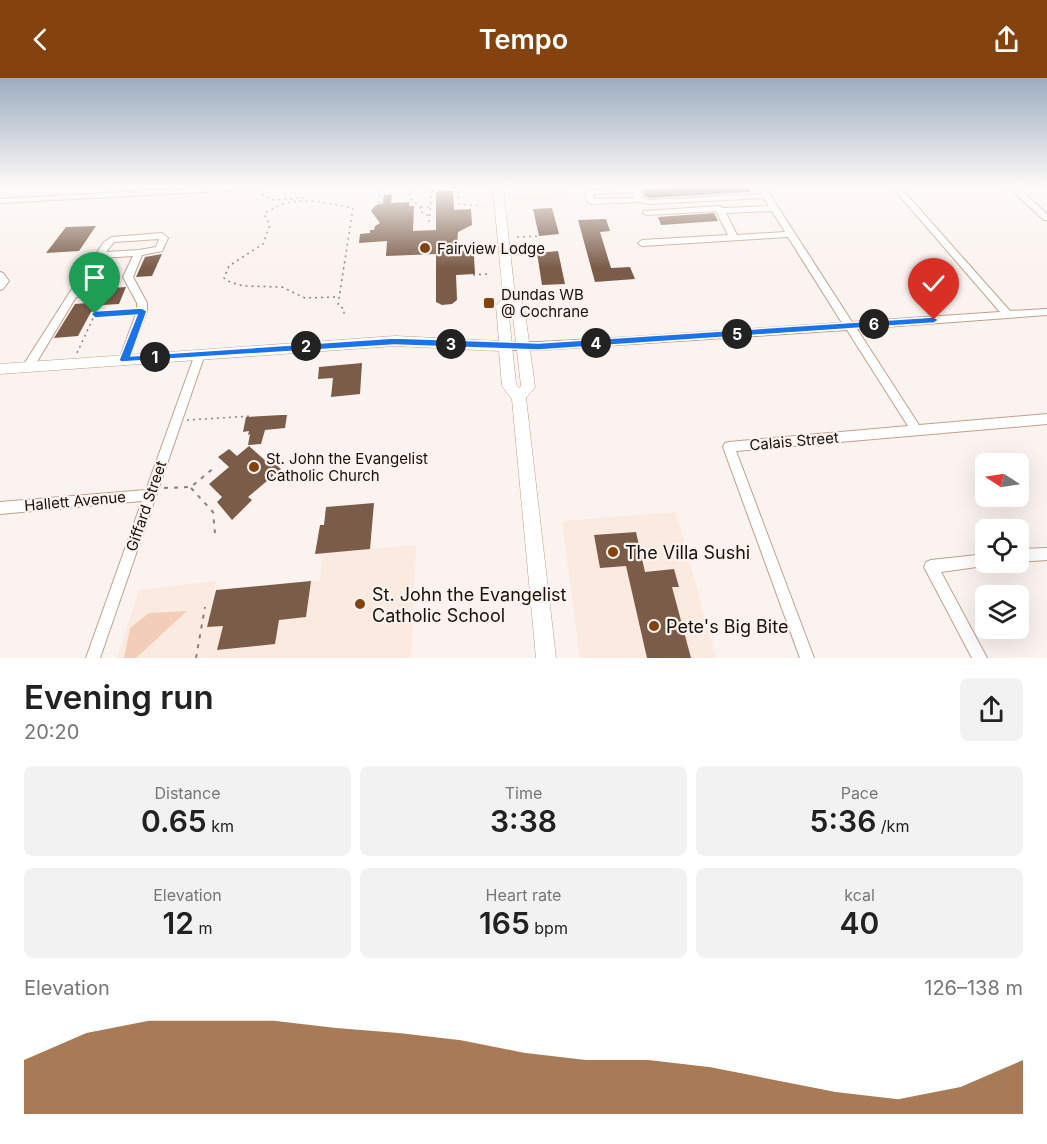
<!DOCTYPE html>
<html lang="en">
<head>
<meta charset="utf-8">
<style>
  body { margin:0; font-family:Inter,sans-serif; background:#f2f2f2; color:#222; height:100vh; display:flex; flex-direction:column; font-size:22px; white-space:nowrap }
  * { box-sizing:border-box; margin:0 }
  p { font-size:20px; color:#767676 }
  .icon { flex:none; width:33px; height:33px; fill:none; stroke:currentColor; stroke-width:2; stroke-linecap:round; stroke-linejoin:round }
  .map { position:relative; height:580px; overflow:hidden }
  .details { display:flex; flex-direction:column; background:#fff; flex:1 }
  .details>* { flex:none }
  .needle { width:39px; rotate:282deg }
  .fabs { position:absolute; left:975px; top:375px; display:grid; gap:12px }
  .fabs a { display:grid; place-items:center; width:54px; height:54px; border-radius:9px; background:#fff; box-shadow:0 6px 24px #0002; font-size:30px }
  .pin { position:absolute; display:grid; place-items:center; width:51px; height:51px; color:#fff; margin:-62px -26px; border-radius:50% 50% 50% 0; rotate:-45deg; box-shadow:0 0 6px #0007 }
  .pin .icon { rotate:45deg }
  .km { position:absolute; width:30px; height:30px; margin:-15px; border-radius:50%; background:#222; color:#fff; font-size:16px; line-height:30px; text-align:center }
  .round { display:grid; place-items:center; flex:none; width:63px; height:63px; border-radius:9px; background:#f2f2f2 }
  .summary { display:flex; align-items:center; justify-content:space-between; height:102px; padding:0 24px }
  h1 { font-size:33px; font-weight:600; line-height:45px }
  .stats { display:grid; grid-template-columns:repeat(3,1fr); gap:9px; height:102px; padding:6px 24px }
  .stats div { display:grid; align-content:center; border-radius:9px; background:#f2f2f2; text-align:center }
  .stats b { font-size:30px; font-weight:600 }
  .stats small { font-size:16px; font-weight:400 }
  .stats p { font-size:16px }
  .chart { height:168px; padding:12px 24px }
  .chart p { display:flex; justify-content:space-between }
  .chart svg { width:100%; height:108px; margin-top:6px; fill:#84430e; opacity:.7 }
  header { display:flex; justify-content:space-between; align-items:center; height:78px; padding:0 24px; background:#84430e; color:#fff; font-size:27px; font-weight:600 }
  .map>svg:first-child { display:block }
  .built { fill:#fbeadf }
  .green { fill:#f2ceb9 }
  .building { fill:#7b5c49 }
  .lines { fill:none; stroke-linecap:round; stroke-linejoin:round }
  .minor-casing { stroke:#c1a08b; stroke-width:2 }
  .major-casing { stroke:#c1a08b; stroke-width:1 }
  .path-far1 { stroke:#8b817b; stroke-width:1.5; stroke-dasharray:2 4; stroke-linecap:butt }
  .path { stroke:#8b817b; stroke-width:2; stroke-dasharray:4 6; stroke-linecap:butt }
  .minor { fill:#fff; fill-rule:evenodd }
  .major { fill:#fff; fill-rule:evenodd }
  .route { fill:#1a73e8; stroke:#fff; stroke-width:1.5 }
  .poi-dot { fill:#84430e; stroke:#fbf3ef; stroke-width:2 }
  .labels { text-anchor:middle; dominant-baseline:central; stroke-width:4.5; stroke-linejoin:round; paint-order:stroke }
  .poi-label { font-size:15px; fill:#1b0f08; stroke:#fbf3ef; text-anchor:start }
  .street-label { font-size:15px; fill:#1b0f08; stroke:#fbf3ef }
  .near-poi-label { font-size:18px; fill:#1b0f08; stroke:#fbf3ef; text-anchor:start }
</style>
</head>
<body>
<header><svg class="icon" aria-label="back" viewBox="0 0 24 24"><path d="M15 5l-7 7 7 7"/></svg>Tempo<svg class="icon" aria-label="share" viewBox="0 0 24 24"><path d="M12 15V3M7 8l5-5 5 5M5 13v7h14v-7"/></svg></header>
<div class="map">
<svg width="1047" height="580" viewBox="0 0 1047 580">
  <rect width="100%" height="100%" fill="#fbf3ef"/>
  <path class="built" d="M512 109H568L571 120 513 125Z
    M676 434 716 580H580L562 443Z
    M416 467 411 580H117L139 512 216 503 207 549 223 548 218 571 274 566 279 542 306 539 311 503H320L322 475Z"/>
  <path class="green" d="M187 533 136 580H124L130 550 149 535Z"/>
  <path class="building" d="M680 109H750L751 114 649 120 645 118 642 112Z
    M440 112 453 113 454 132 471 131 472 147 458 154 457 167 459 171 474 178 475 196 456 197 457 222 452 226 442 227 436 224V176L386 178 387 163 359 165 360 156 370 155V152H374L375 148 380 145 371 133 376 127 383 125 384 117 392 116 391 125 409 124V128H414L413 153 436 152V115Z
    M552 130 559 156 539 158 533 131Z
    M714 135 718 143 661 147 658 139Z
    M606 141 610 153 600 154 611 190 630 189 635 201 595 204 578 142Z
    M96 148 79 173 46 175 66 149Z
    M558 173 565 206 542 207 537 175Z
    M162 176 152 198 136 199 145 179Z
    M126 209 119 226 103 227 91 234 78 258 54 260 75 226 88 225 101 217H107L111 210Z
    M362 285 360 316 331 319 333 300 318 301 319 289Z
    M282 337H287L285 350 265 352 261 366 248 367 250 356 248 357 249 353 243 354 246 339Z
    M249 368 267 384 270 382 281 391 248 419 252 422 232 442 217 424 222 419 209 406 229 389 218 379 229 371 237 378Z
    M374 425 370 471 315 476 320 447H324L326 429Z
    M636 454 645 494 674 491 679 509H672L691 580H647L626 488 600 490 594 457Z
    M311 503 306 539 279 542 275 566 217 572 223 548 207 549 216 512Z"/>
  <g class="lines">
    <g class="minor-casing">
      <path id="minor" d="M213 109H261L257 111 0 125V121Z
        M757 109H765L852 244 1000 234 892 109H900L1010 233 1047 231V237L857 251 919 347 1047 336V346L736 373 814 580H800L723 369 725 365 729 364 908 348 847 252 539 272H505L500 268 505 264H539L632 259 842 245 788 159 642 168 638 165 642 162 728 157 716 133 647 137 643 135 644 133 719 128 723 130 769 128 764 120 649 126 640 124 591 126 587 124 585 114 589 112 636 110 640 112 643 120 649 122 761 116ZM633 114 635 120 594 121 593 116ZM772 133 785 154 737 157 726 135Z
        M1008 109H1017L1047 136V142H1044Z
        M162 155 168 160 162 173 142 177 133 199 147 225V233L128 285H120L119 282 137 233V225L123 199 133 178 102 180 89 200 95 204 100 212C93 220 86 219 76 219L32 292H24L23 289 24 286 70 214 104 164 112 159ZM159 161 156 169 139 172 106 174 114 164ZM85 206 90 211 80 213Z
        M0 194 3 195 9 203 3 211 0 212Z
        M200 272 205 276 100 580H86L142 423 0 436V424L146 412 195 276Z
        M1047 470V482L1018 484V471Z
        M986 476V484H992L991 487 941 494 987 580H972L924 489 926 484 931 482Z"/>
    </g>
    <g class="major-casing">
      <path id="major" d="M493 109H503L515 218 524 227 535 309 526 320 556 580H536L512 321 502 308 499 273 395 268 0 296V286L395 258 499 263 496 228 503 219ZM510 227 512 229 521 308 519 310 516 306 508 229Z"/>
    </g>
    <path class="path-far1" d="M409 109 410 120 420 129V133L430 139
      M454 109 457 110 459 126 482 128
      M262 116 272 122 306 120
      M379 125 381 109
      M421 129H431
      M429 144 432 113 437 109
      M517 159 541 158
      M518 171 542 169
      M473 197 487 196
      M335 219 305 220 282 209 243 208 230 204 224 200 229 188 263 166 270 147 264 136C294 115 320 124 353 130L338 227 344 231V238
      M77 275 95 236 132 234
      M187 342 253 338"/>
    <path class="path" d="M164 410 191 409 216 388
      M191 410 213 434 215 455
      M196 580 205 529"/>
    <use href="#minor" class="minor"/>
    <use href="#major" class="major"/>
  </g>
  <linearGradient id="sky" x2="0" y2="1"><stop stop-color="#9dacbf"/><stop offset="0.57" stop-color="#fdfaf8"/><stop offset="1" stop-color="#fdfaf8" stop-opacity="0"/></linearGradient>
  <rect width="1047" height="190" fill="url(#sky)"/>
  <path class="route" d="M142 230 147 233 131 278 394 260 539 265 934 239 939 242 934 245 539 272 394 267 121 284 119 282 137 237 95 240 91 236 95 233Z"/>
  <g class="poi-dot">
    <circle cx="425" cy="170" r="6"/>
    <rect x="483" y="219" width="12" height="12" rx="3"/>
    <circle cx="254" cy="389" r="6"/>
    <circle cx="613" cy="474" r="6"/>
    <circle cx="360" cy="526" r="6"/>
    <circle cx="654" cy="548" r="6"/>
  </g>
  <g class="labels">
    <g class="poi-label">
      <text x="437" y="170">Fairview Lodge</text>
      <text x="501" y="216">Dundas WB<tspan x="501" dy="17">@ Cochrane</tspan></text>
      <text x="266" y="380">St. John the Evangelist<tspan x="266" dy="17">Catholic Church</tspan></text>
    </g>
    <g class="street-label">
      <text transform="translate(794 363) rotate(-5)">Calais Street</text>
      <text transform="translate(75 423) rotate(-5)">Hallett Avenue</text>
      <text transform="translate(146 428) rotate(-71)">Giffard Street</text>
    </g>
    <g class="near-poi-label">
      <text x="625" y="474">The Villa Sushi</text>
      <text x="372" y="516">St. John the Evangelist<tspan x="372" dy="21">Catholic School</tspan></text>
      <text x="666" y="548">Pete's Big Bite</text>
    </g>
  </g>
</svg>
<div class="fabs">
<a><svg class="needle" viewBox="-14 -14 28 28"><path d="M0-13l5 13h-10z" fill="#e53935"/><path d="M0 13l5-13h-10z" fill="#767676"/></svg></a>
<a><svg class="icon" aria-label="locate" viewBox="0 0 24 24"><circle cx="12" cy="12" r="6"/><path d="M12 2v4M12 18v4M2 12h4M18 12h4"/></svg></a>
<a><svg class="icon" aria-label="layers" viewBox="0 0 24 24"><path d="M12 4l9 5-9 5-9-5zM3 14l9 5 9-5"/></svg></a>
</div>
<div class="pin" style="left:95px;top:236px;background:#1e9e55"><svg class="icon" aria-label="arrive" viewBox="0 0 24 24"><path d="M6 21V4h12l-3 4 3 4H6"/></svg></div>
<div class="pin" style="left:934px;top:242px;background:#d93025"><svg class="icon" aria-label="check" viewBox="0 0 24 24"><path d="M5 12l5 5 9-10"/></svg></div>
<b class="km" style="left:155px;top:279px">1</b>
<b class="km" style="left:306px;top:268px">2</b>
<b class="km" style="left:451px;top:266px">3</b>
<b class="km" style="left:596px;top:265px">4</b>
<b class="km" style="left:737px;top:256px">5</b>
<b class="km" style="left:874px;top:246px">6</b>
</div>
<section class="details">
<div class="summary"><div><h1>Evening run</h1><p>20:20</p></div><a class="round"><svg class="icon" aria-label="share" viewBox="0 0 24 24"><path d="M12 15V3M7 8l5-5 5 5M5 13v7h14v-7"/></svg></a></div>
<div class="stats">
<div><p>Distance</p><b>0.65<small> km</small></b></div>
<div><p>Time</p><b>3:38</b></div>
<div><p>Pace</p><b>5:36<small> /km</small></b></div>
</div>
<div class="stats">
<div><p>Elevation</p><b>12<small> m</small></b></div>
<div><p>Heart rate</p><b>165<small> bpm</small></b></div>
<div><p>kcal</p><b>40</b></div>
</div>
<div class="chart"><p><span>Elevation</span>126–138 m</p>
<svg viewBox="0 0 160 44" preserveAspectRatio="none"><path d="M0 44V22L10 11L20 6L30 6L40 6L50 9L60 11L70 14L80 19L90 22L100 22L110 25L120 30L130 35L140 38L150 33L160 22V44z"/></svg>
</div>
</section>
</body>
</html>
